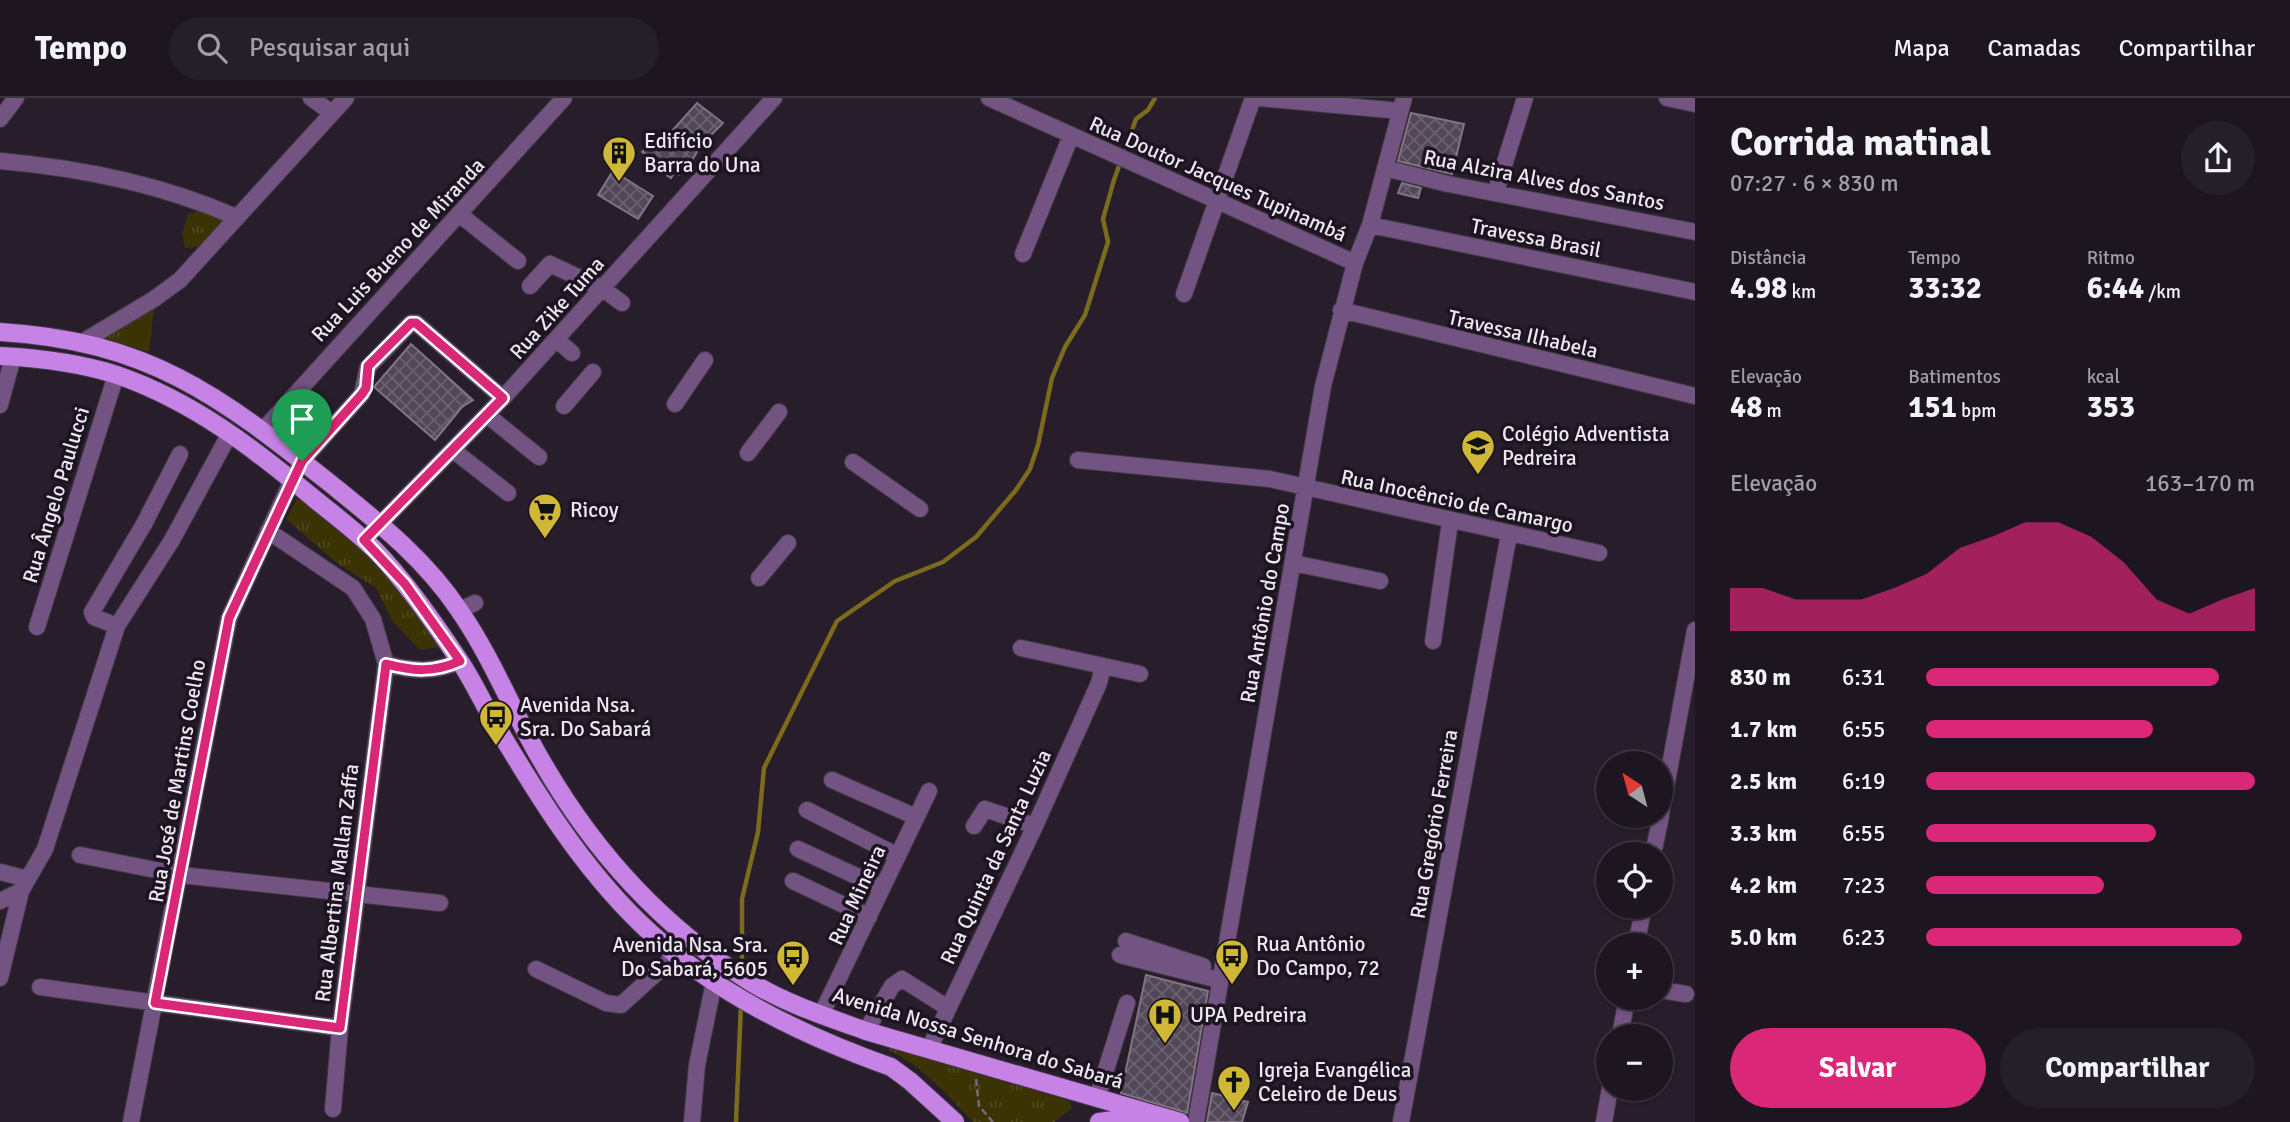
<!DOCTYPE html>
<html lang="pt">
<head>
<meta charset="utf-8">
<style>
  body { margin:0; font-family:Signika,sans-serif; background:#251f29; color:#f1f3f6; height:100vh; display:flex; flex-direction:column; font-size:26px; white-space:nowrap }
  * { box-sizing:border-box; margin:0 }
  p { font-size:23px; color:#a09fa5 }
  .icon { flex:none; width:38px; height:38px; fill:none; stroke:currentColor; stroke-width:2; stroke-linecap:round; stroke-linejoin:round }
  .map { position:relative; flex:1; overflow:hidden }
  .panel { display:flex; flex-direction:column; background:#1d1620; width:595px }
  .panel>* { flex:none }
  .needle { width:46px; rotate:324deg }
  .tools { position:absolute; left:1596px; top:653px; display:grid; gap:14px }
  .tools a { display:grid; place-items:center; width:77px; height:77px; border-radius:50%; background:#1d1620; box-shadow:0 2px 5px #0004,0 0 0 2px #3b353e; font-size:35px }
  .pin { position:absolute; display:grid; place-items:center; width:60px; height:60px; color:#fff; margin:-72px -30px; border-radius:50% 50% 50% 0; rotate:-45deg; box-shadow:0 0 7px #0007 }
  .pin .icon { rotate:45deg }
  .round { display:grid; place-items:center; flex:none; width:74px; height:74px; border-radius:37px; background:#251f29 }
  .overview { display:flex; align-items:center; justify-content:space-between; height:119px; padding:0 35px }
  h1 { font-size:38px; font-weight:700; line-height:52px }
  .figures { display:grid; grid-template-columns:repeat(3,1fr); gap:10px; height:119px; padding:7px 35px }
  .figures div { display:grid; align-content:center }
  .figures b { font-size:30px; font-weight:700 }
  .figures small { font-size:19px; font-weight:400 }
  .figures p { font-size:19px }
  .chart { height:196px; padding:14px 35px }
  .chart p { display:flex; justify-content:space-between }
  .chart svg { width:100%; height:126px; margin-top:7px; fill:#db2777; opacity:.7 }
  .cta { display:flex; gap:14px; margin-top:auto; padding:14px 35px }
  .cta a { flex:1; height:80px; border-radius:42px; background:#db2777; color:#fff; font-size:28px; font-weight:700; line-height:80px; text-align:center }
  .cta a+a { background:#251f29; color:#f1f3f6 }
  ul { padding:0 35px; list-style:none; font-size:23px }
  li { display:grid; grid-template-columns:112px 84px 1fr; align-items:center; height:52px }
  li i { height:18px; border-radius:9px; background:#db2777 }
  header { display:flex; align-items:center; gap:42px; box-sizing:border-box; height:98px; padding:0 35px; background:#1d1620; border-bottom:2px solid #3b353e }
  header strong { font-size:33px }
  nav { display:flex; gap:38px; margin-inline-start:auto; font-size:24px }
  .search { width:490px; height:63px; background:#251f29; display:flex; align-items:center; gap:18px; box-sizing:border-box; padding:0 24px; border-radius:38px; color:#a09fa5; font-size:26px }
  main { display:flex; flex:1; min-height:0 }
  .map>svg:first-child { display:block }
  .park { fill:url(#park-tufts) }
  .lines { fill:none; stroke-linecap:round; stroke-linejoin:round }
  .stream { stroke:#7b6b1b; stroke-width:4.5 }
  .building { fill:url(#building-cross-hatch); stroke:#807485; stroke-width:2 }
  .minor-casing { stroke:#433947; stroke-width:18 }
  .major-casing { stroke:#433947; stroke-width:20 }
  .path { stroke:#756c79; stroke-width:2.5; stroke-dasharray:7 3.5; stroke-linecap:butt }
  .minor { stroke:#735382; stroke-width:16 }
  .major { stroke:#c682e5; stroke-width:18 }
  .route-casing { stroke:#fff; stroke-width:14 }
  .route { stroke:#db2777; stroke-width:9 }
  .labels { text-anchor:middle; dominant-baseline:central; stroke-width:7; stroke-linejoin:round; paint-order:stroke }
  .poi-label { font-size:21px; fill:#ede7f1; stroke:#1d1421; text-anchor:start }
  .street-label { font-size:21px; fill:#ede7f1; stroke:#1d1421 }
</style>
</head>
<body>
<header>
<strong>Tempo</strong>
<div class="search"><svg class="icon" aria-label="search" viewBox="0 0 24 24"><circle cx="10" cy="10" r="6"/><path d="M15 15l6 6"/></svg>Pesquisar aqui</div>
<nav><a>Mapa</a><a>Camadas</a><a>Compartilhar</a></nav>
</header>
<main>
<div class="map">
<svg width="1695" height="1024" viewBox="0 0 1695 1024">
  <defs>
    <pattern id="park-tufts" width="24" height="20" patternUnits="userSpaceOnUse" patternTransform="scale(1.75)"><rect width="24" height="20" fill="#3c3304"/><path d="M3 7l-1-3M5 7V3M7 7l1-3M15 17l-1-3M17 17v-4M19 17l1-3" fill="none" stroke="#4f471d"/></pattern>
    <pattern id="building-cross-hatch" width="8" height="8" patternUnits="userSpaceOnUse" patternTransform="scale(1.75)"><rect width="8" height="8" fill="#514757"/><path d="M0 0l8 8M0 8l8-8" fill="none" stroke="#6a6270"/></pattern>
  </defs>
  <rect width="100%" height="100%" fill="#271d2b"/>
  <path class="park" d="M207 111 229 122 207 148 185 150 182 136 188 116Z
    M154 211 149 254 100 239Z
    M300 396 375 459 417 507 440 549 420 552 393 524 376 490 337 465 286 421Z
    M891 948 1069 1003 1072 1010 1054 1024H973C946 995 924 970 889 952Z"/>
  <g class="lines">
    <path class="stream" d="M742 873V801L758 734 764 670 837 523 895 483 943 464 976 439 1016 392 1030 371 1038 347 1052 280 1065 249 1085 217 1108 144 1103 121 1114 82 1136 21 1148 12 1155 0
      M736 1024 741 906"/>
  </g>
  <path class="building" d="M697 5 723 25 701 47 688 69 679 77 675 74 671 80 647 63 650 60 642 54 658 38 663 43Z
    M1411 15 1464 26 1452 76 1398 63Z
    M613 73 653 98 638 121 598 97Z
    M1402 85 1421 90 1418 100 1398 95Z
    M411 246 473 302 462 309 435 342 374 289Z
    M1146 877 1208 893 1187 1015 1121 995Z
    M1212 995 1248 1004 1242 1024H1207Z"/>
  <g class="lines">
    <g class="minor-casing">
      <path id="minor" d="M311 0 332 15
        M989 0 1355 165
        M1259 0 1400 13
        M1667 0 1695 6
        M0 21 16 0
        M0 63C81 70 161 86 236 119
        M1385 70 1448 86 1695 134
        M1496 93 1525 0
        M459 116 518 163
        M1370 127 1695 194
        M1023 156 1071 38
        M530 188 550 166 603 191 622 205
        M1184 196 1253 0
        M1341 212 1695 298
        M557 242 572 255
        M84 243 154 201 180 182 346 0
        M675 306 705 262
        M0 307 13 259
        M564 308 593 274
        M487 317 539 359
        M263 332 564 0
        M454 353 508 395
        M748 355 779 314
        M1078 362 1270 381 1599 455
        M853 364 920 411
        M268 433 353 490 373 521 386 566 340 930 333 1011
        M364 442 503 300 774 0
        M1293 465 1380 483
        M759 480 788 445
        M460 512 475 505
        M117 528 94 519 92 514 144 426 180 356
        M37 529 116 277
        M1433 543 1450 424
        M1021 550 1140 576
        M386 566C413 573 434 575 460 563
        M832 682 916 719
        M807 712 898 758
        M1661 716 1695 532
        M974 728 985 711 1035 728
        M798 751 882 790
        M1653 756 1661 718
        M80 757 181 777 440 805
        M0 774 28 781
        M793 783 869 819
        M0 803 21 793 45 751 117 528 172 442 230 335
        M1126 843 1203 868
        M1636 847 1644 808
        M1120 857 1219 882
        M536 871 606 905 621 907 676 857
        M0 880 21 793
        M40 889 340 930
        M1661 892 1686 896
        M821 917 929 693
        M866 933 892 888 902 881 948 910
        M1620 938 1627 900
        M929 951 1035 728 1099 585 1103 568
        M1097 1000 1127 905
        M131 1024 229 520 292 382 302 363 362 296 368 269 411 225H416L503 300
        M692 1024 697 967 714 884
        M1196 1024 1323 288 1355 165 1370 127 1404 0
        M1401 1024 1509 436
        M1604 1024 1610 990"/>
    </g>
    <g class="major-casing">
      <path id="major" d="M0 234C148 243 219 297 331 386 378 424 425 461 459 512 491 558 512 612 540 660 591 750 661 828 749 883 784 905 827 919 866 933L1180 1024
        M0 258C39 260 80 265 117 277 193 303 256 352 317 403 337 419 358 435 376 453 407 485 434 524 459 562 472 581 482 603 494 624 536 695 580 767 640 825 710 893 800 937 891 969L910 983 955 1024
        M1099 1024 1129 1020 1148 1023"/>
    </g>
    <path class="path" d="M976 981 979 1008 993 1024"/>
    <use href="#minor" class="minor"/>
    <use href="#major" class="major"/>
  </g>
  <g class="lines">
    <g class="route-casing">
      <path id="route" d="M411 225H416L503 300 364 442 405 486 460 563C433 575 413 573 386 566L340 930 155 905 229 520 302 363 362 296 366 290 368 268Z"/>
    </g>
    <use href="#route" class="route"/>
  </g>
  <defs>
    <g id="building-pin" transform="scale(1.75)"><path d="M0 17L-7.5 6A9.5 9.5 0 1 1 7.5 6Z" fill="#d1b736" stroke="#1d1421"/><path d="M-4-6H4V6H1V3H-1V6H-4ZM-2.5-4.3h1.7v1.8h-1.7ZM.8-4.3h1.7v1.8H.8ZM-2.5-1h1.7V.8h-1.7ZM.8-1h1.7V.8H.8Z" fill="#111"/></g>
    <g id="school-pin" transform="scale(1.75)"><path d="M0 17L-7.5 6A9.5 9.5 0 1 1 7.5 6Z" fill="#d1b736" stroke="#1d1421"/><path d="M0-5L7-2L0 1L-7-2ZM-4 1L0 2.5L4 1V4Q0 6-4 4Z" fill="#111"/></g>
    <g id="supermarket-pin" transform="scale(1.75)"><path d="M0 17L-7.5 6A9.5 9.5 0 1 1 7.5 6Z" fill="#d1b736" stroke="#1d1421"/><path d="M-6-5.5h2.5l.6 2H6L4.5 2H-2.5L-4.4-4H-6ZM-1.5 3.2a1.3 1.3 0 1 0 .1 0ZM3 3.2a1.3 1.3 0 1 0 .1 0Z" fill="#111"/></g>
    <g id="bus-pin" transform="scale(1.75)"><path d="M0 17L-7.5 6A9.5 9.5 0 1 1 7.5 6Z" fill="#d1b736" stroke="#1d1421"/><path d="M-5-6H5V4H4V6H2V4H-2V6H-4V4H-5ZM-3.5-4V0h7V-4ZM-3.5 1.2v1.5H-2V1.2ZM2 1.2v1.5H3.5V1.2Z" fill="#111"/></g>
    <g id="hospital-pin" transform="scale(1.75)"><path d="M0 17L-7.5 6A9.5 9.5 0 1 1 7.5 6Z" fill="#d1b736" stroke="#1d1421"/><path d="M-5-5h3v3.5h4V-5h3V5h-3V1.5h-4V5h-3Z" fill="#111"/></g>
    <g id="church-pin" transform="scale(1.75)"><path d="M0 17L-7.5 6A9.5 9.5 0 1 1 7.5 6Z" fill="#d1b736" stroke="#1d1421"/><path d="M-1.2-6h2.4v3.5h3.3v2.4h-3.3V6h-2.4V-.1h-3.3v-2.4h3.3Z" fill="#111"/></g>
  </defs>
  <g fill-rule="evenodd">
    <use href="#building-pin" x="619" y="55"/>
    <use href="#school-pin" x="1478" y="348"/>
    <use href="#supermarket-pin" x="545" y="412"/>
    <use href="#bus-pin" x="496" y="619"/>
    <use href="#bus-pin" x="1232" y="858"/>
    <use href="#bus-pin" x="793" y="859"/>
    <use href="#hospital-pin" x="1165" y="917"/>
    <use href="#church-pin" x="1234" y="984"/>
  </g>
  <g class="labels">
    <g class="poi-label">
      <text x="644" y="43">Edifício<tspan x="644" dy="24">Barra do Una</tspan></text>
      <text x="1502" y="336">Colégio Adventista<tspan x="1502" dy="24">Pedreira</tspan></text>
      <text x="570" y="412">Ricoy</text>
      <text x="520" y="607">Avenida Nsa.<tspan x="520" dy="24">Sra. Do Sabará</tspan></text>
      <text x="1256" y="846">Rua Antônio<tspan x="1256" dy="24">Do Campo, 72</tspan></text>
      <text x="768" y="847" text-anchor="end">Avenida Nsa. Sra.<tspan x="768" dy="24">Do Sabará, 5605</tspan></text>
      <text x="1190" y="917">UPA Pedreira</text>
      <text x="1258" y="972">Igreja Evangélica<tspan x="1258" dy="24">Celeiro de Deus</tspan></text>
    </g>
    <g class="street-label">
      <text transform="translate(1218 81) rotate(24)">Rua Doutor Jacques Tupinambá</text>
      <text transform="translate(1544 82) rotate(11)">Rua Alzira Alves dos Santos</text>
      <text transform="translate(1536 140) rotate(11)">Travessa Brasil</text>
      <text transform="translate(398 152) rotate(-47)">Rua Luis Bueno de Miranda</text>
      <text transform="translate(557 210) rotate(-48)">Rua Zike Tuma</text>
      <text transform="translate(1523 236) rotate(13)">Travessa Ilhabela</text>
      <text transform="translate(56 397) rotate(-73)">Rua Ângelo Paulucci</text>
      <text transform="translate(1457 403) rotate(12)">Rua Inocêncio de Camargo</text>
      <text transform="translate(1265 505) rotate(-80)">Rua Antônio do Campo</text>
      <text transform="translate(177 683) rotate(-80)">Rua José de Martins Coelho</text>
      <text transform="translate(1434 726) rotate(-80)">Rua Gregório Ferreira</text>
      <text transform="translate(996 759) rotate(-65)">Rua Quinta da Santa Luzia</text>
      <text transform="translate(337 785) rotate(-83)">Rua Albertina Mallan Zaffa</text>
      <text transform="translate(857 797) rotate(-65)">Rua Mineira</text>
      <text transform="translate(978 940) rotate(17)">Avenida Nossa Senhora do Sabará</text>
    </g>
  </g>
</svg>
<div class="tools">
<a><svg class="needle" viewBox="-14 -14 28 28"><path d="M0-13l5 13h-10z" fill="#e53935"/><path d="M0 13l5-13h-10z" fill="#a09fa5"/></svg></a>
<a><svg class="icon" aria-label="locate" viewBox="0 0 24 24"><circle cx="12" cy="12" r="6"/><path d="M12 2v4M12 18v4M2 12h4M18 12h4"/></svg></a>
<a>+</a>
<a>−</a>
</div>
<div class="pin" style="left:302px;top:363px;background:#1e9e55"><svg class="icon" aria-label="arrive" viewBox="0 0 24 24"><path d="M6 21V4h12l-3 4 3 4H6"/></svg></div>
</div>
<section class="panel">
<div class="overview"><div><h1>Corrida matinal</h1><p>07:27 · 6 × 830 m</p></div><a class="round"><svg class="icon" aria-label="share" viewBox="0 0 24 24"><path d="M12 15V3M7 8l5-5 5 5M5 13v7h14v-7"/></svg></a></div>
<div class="figures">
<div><p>Distância</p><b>4.98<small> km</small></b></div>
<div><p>Tempo</p><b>33:32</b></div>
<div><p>Ritmo</p><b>6:44<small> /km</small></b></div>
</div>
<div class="figures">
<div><p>Elevação</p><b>48<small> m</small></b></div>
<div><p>Batimentos</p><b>151<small> bpm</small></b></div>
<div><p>kcal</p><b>353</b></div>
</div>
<div class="chart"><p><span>Elevação</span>163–170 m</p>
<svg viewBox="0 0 160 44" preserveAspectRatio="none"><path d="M0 44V29L10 29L20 33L30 33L40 33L50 29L60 24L70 15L80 11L90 6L100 6L110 11L120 20L130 33L140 38L150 33L160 29V44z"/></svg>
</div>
<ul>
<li><b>830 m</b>6:31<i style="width:89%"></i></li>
<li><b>1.7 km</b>6:55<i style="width:69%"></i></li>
<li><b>2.5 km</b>6:19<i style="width:100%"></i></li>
<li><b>3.3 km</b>6:55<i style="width:70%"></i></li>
<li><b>4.2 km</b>7:23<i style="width:54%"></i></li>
<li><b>5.0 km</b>6:23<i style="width:96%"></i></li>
</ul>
<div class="cta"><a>Salvar</a><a>Compartilhar</a></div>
</section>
</main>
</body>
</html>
